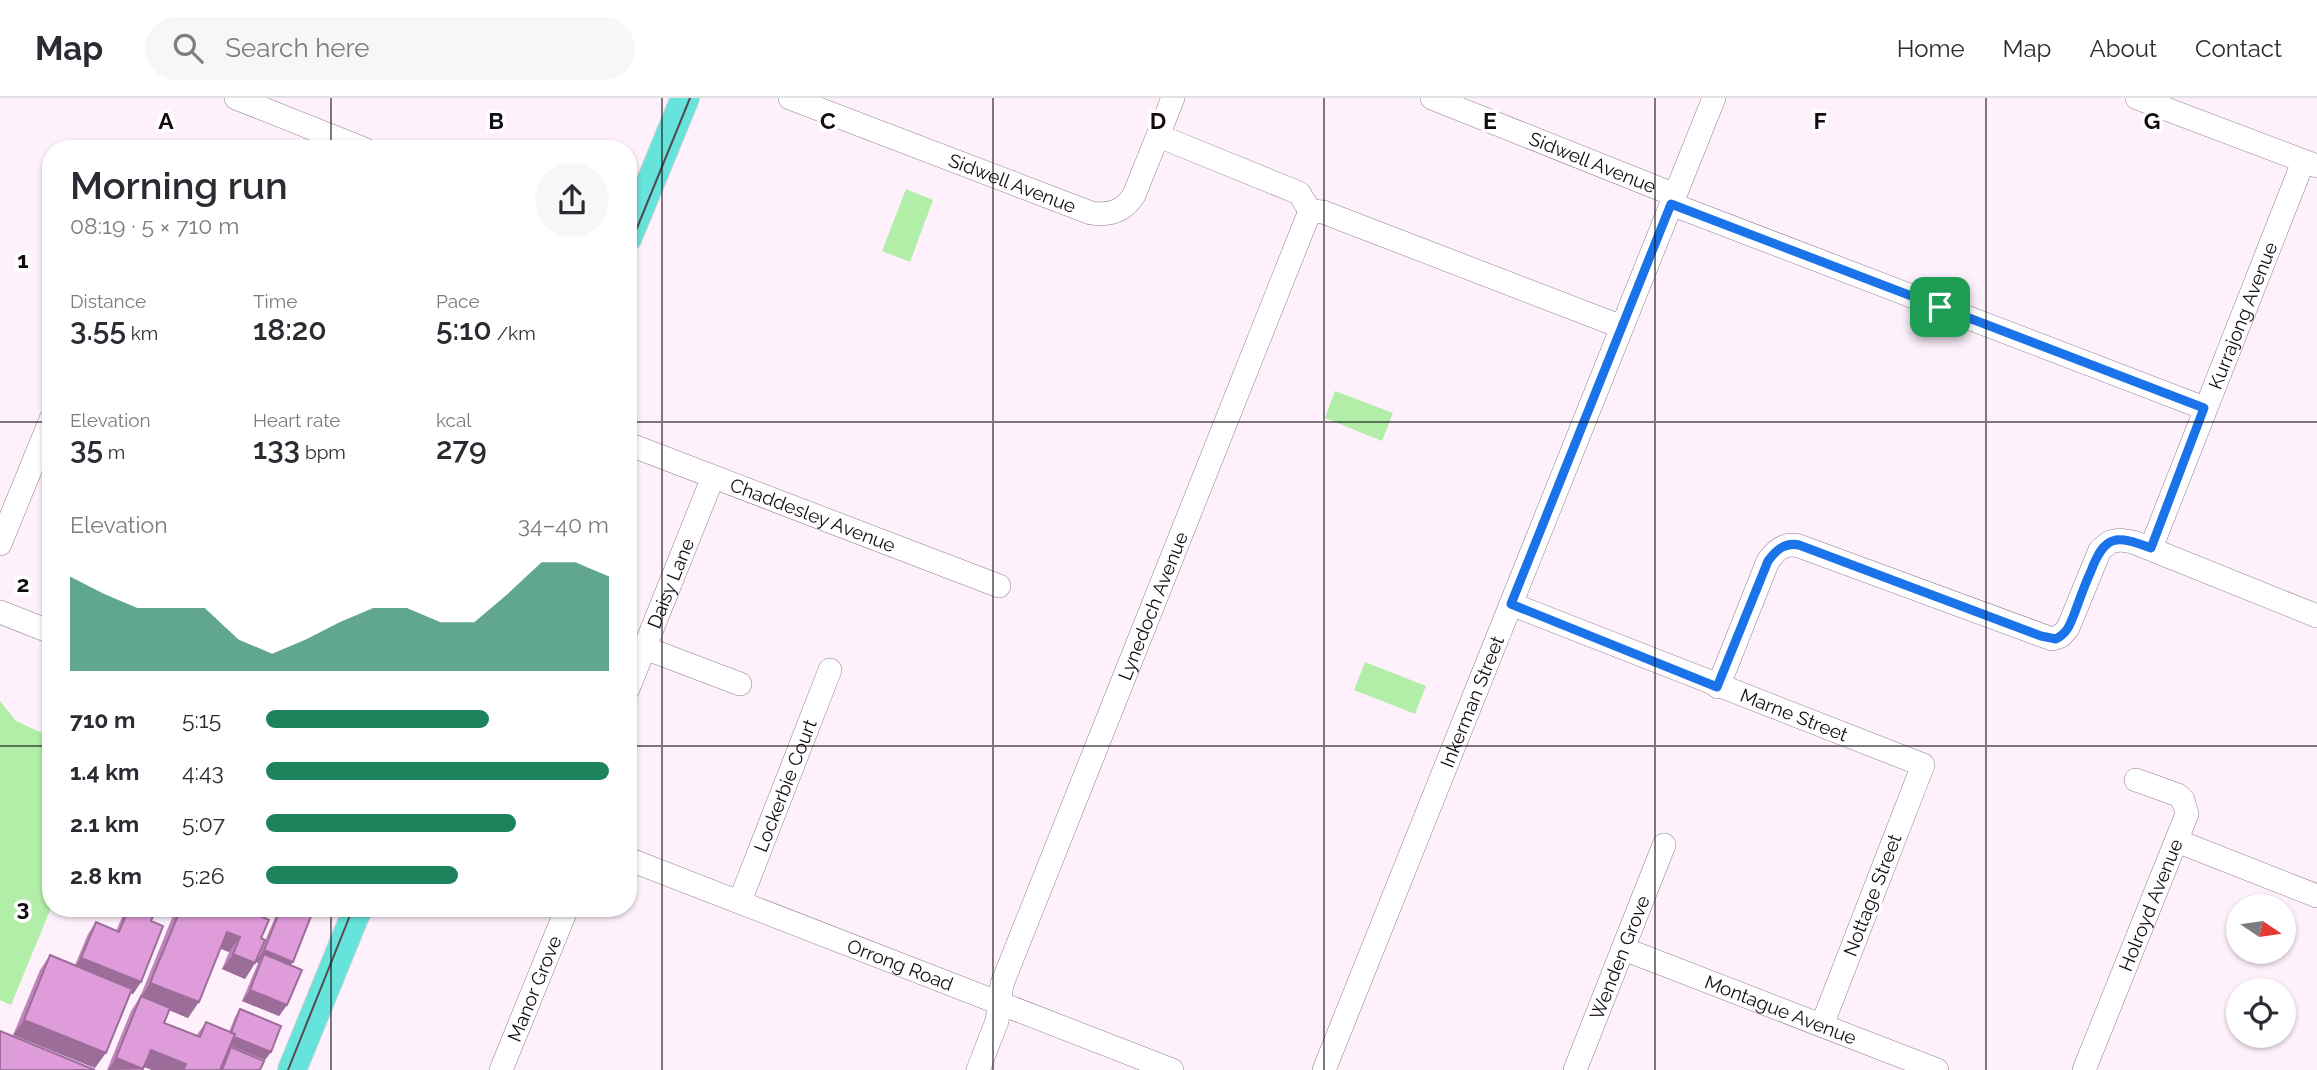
<!DOCTYPE html>
<html lang="en">
<head>
<meta charset="utf-8">
<style>
  body { margin:0; font-family:Raleway,sans-serif; background:#f7f7f7; color:#2b2b33; height:100vh; display:flex; flex-direction:column; font-size:26px; white-space:nowrap }
  * { box-sizing:border-box; margin:0 }
  p { font-size:23px; color:#7c7c81 }
  .icon { flex:none; width:38px; height:38px; fill:none; stroke:currentColor; stroke-width:2; stroke-linecap:round; stroke-linejoin:round }
  .map { position:relative; flex:1; overflow:hidden }
  .side { position:absolute; left:42px; top:42px; width:595px; height:777px; display:flex; flex-direction:column; background:#fff; border-radius:28px; box-shadow:0 2px 5px #0004 }
  .side>* { flex:none }
  .needle { width:46px; rotate:103deg }
  .fabs { position:absolute; left:2226px; top:796px; display:grid; gap:14px }
  .fabs a { display:grid; place-items:center; width:70px; height:70px; border-radius:50%; background:#fff; box-shadow:0 2px 5px #0004; font-size:35px }
  .pin { position:absolute; display:grid; place-items:center; width:60px; height:60px; color:#fff; margin:-30px; border-radius:14px; box-shadow:0 4px 10px #0006 }
  .round { display:grid; place-items:center; flex:none; width:74px; height:74px; border-radius:37px; background:#f7f7f7 }
  .head { display:flex; align-items:center; justify-content:space-between; height:119px; padding:0 28px }
  h1 { font-size:38px; font-weight:600; line-height:52px }
  .figures { display:grid; grid-template-columns:repeat(3,1fr); gap:10px; height:119px; padding:7px 28px }
  .figures div { display:grid; align-content:center }
  .figures b { font-size:30px; font-weight:600 }
  .figures small { font-size:19px; font-weight:400 }
  .figures p { font-size:19px }
  .chart { height:196px; padding:14px 28px }
  .chart p { display:flex; justify-content:space-between }
  .chart svg { width:100%; height:126px; margin-top:7px; fill:#1d835d; opacity:.7 }
  ul { padding:0 28px; list-style:none; font-size:23px }
  li { display:grid; grid-template-columns:112px 84px 1fr; align-items:center; height:52px }
  li i { height:18px; border-radius:9px; background:#1d835d }
  header { display:flex; align-items:center; gap:42px; box-sizing:border-box; height:98px; padding:0 35px; background:#fff; border-bottom:2px solid #e1e1e2 }
  header strong { font-size:33px }
  nav { display:flex; gap:38px; margin-inline-start:auto; font-size:24px }
  .search { width:490px; height:63px; background:#f7f7f7; display:flex; align-items:center; gap:18px; box-sizing:border-box; padding:0 24px; border-radius:38px; color:#7c7c81; font-size:26px }
  .map>svg:first-child { display:block }
  .pitch { fill:#b2eea7 }
  .lines { fill:none; stroke-linecap:round; stroke-linejoin:round }
  .minor-casing { stroke:#917f8f; stroke-width:24 }
  .major-casing { stroke:#d5d3d5; stroke-width:30 }
  .minor { stroke:#fff; stroke-width:23 }
  .major { stroke:#66e3da; stroke-width:28 }
  .tram { stroke:#534b52; stroke-width:2 }
  .wall { fill:#c086bb }
  .shaded-wall { fill:#9c6d99 }
  .building { fill:#df9cda; stroke:#9c6d99; stroke-width:2 }
  .route-casing { stroke:#fff; stroke-width:14 }
  .route { stroke:#1a73e8; stroke-width:9 }
  .grid { fill:none; stroke:#130d13; stroke-width:2; stroke-opacity:0.55 }
  .labels { text-anchor:middle; dominant-baseline:central; stroke-width:7; stroke-linejoin:round; paint-order:stroke }
  .street-label { font-size:19px; fill:#130d13; stroke:#fff }
  .grid-label { font-size:23px; text-anchor:middle; font-weight:bold; fill:#130d13; stroke:#fff; stroke-width:7; stroke-linejoin:round; paint-order:stroke }
</style>
</head>
<body>
<header>
<strong>Map</strong>
<div class="search"><svg class="icon" aria-label="search" viewBox="0 0 24 24"><circle cx="10" cy="10" r="6"/><path d="M15 15l6 6"/></svg>Search here</div>
<nav><a>Home</a><a>Map</a><a>About</a><a>Contact</a></nav>
</header>
<div class="map">
<svg width="2317" height="972" viewBox="0 0 2317 972">
  <rect width="100%" height="100%" fill="#fef1fc"/>
  <path class="pitch" d="M906 91 933 102 910 164 882 153Z
    M1335 293 1393 315 1382 343 1325 320Z
    M1365 564 1426 588 1415 616 1354 592Z
    M0 603 16 623 51 639V810L11 907 0 902Z"/>
  <g class="lines">
    <g class="minor-casing">
      <g id="minor">
        <path d="M236 0 364 51"/>
        <path id="s1" d="M790 0 1091 115C1110 118 1124 113 1134 97L1173 0"/>
        <path id="s2" d="M1432 0 1675 97"/>
        <path d="M2137 0 2317 68"/>
        <path d="M1159 38 1299 95 1310 113"/>
        <path d="M1671 106 2204 310"/>
        <path d="M1310 113 1323 114 1622 229"/>
        <path id="s3" d="M628 346 999 488"/>
        <path d="M0 446 51 321"/>
        <path id="s4" d="M2151 450 2303 64"/>
        <path id="s5" d="M1511 506 1923 667 1822 927"/>
        <path d="M0 514 51 534"/>
        <path d="M645 550 740 586"/>
        <path d="M1718 589 1768 463C1776 452 1785 444 1799 448L2052 541 2061 538 2068 530 2100 452 2110 444 2120 442 2133 444 2317 518"/>
        <path id="s6" d="M628 591 713 379"/>
        <path d="M2177 743 2317 798"/>
        <path id="s7" d="M628 761 1172 972"/>
        <path id="s8" d="M740 803 830 572"/>
        <path id="s9" d="M1624 851 1937 972"/>
        <path id="s10" d="M501 972 567 810"/>
        <path id="s11" d="M978 972 997 923 1002 886 1310 113"/>
        <path id="s12" d="M1324 972 1714 0"/>
        <path id="s13" d="M1575 972 1664 747"/>
        <path id="s14" d="M2084 972 2187 716 2183 702 2178 697 2136 682"/>
      </g>
    </g>
    <g class="major-casing">
      <path id="major" d="M628 139 685 0
        M292 972 358 810"/>
    </g>
    <use href="#minor" class="minor"/>
    <use href="#major" class="major"/>
    <path class="tram" d="M628 152 690 0
      M288 972 353 810"/>
  </g>
  <path class="wall" d="M126 810H156L151 823 141 884 133 896 130 895 95 970 13 937 40 872 50 857 75 867 88 836 96 824 116 833Z
    M176 810H259L256 816 261 840 255 865 245 881 222 871 229 854 221 851 188 920 169 912 164 925 196 938 206 924 229 934 235 919 240 911 271 954 265 962 230 947 226 957 231 949 260 972H152L144 969 143 972H107L131 913 140 899Z
    M279 810H305L291 867 287 907 279 918 242 903 258 865 256 864Z"/>
  <path class="shaded-wall" d="M227 834 240 839 229 854 217 849Z
    M264 852 293 864 285 876 264 856 258 865 256 864Z
    M233 856 255 865 245 881 222 871Z
    M81 860 141 884 133 896 73 871Z
    M150 885 199 904 188 920 140 900Z
    M250 892 287 907 279 918 242 903Z
    M24 922 106 955 95 970 13 937Z
    M230 937 271 954 265 962 224 945Z
    M151 952 186 966 182 972H152L140 967Z
    M116 960 143 971 108 972Z"/>
  <path class="building" d="M129 810H156L151 823 163 828 141 884 81 860 96 824 119 834Z
    M181 810H259L256 816 269 822 261 840 265 842 255 865 233 856 240 839 227 834 199 904 150 885Z
    M281 810H305L313 813 293 864 264 852Z
    M264 856 302 872 287 907 250 892Z
    M50 857 132 891 106 955 24 922Z
    M141 898 170 910 164 925 200 939 206 924 235 936 220 972H183L186 966 151 952 143 971 116 960Z
    M240 911 281 928 271 954 234 939 235 936 231 935Z
    M0 933 95 972H0Z
    M231 949 264 963 260 972H222Z"/>
  <g class="lines">
    <g class="route-casing">
      <path id="route" d="M1671 106 2204 310 2151 450C2116 437 2105 436 2091 473 2085 486 2080 500 2075 514 2070 526 2068 535 2056 541L2041 538 1799 447C1785 444 1776 452 1768 463L1717 589 1511 506Z"/>
    </g>
    <use href="#route" class="route"/>
  </g>
  <path class="grid" d="M331 0V51M662 0V972M993 0V972M1324 0V972M1655 0V972M1986 0V972M0 324H51M628 324H2317M0 648H51M628 648H2317M331 810V972"/>
  <g class="labels">
    <g class="street-label">
      <text stroke="none"><textPath href="#s2" startOffset="173">Sidwell Avenue</textPath></text>
      <text stroke="none"><textPath href="#s1" startOffset="238">Sidwell Avenue</textPath></text>
      <text stroke="none"><textPath href="#s4" startOffset="250">Kurrajong Avenue</textPath></text>
      <text stroke="none"><textPath href="#s3" startOffset="198">Chaddesley Avenue</textPath></text>
      <text stroke="none"><textPath href="#s6" startOffset="114">Daisy Lane</textPath></text>
      <text stroke="none"><textPath href="#s11" startOffset="497">Lynedoch Avenue</textPath></text>
      <text stroke="none"><textPath href="#s12" startOffset="397">Inkerman Street</textPath></text>
      <text stroke="none"><textPath href="#s5" startOffset="304">Marne Street</textPath></text>
      <text stroke="none"><textPath href="#s8" startOffset="124">Lockerbie Court</textPath></text>
      <text transform="translate(1872 797) rotate(-69)">Nottage Street</text>
      <text stroke="none"><textPath href="#s14" startOffset="178">Holroyd Avenue</textPath></text>
      <text stroke="none"><textPath href="#s13" startOffset="121">Wenden Grove</textPath></text>
      <text stroke="none"><textPath href="#s7" startOffset="292">Orrong Road</textPath></text>
      <text stroke="none"><textPath href="#s10" startOffset="88">Manor Grove</textPath></text>
      <text stroke="none"><textPath href="#s9" startOffset="168">Montague Avenue</textPath></text>
    </g>
  </g>
  <g class="grid-label">
    <text x="166" y="31">A</text>
    <text x="496" y="31">B</text>
    <text x="828" y="31">C</text>
    <text x="1158" y="31">D</text>
    <text x="1490" y="31">E</text>
    <text x="1820" y="31">F</text>
    <text x="2152" y="31">G</text>
    <text x="23" y="170">1</text>
    <text x="23" y="494">2</text>
    <text x="23" y="818">3</text>
  </g>
</svg>
<div class="fabs">
<a><svg class="needle" viewBox="-14 -14 28 28"><path d="M0-13l5 13h-10z" fill="#e53935"/><path d="M0 13l5-13h-10z" fill="#7c7c81"/></svg></a>
<a><svg class="icon" aria-label="locate" viewBox="0 0 24 24"><circle cx="12" cy="12" r="6"/><path d="M12 2v4M12 18v4M2 12h4M18 12h4"/></svg></a>
</div>
<div class="pin" style="left:1940px;top:209px;background:#1e9e55"><svg class="icon" aria-label="arrive" viewBox="0 0 24 24"><path d="M6 21V4h12l-3 4 3 4H6"/></svg></div>
<section class="side">
<div class="head"><div><h1>Morning run</h1><p>08:19 · 5 × 710 m</p></div><a class="round"><svg class="icon" aria-label="share" viewBox="0 0 24 24"><path d="M12 15V3M7 8l5-5 5 5M5 13v7h14v-7"/></svg></a></div>
<div class="figures">
<div><p>Distance</p><b>3.55<small> km</small></b></div>
<div><p>Time</p><b>18:20</b></div>
<div><p>Pace</p><b>5:10<small> /km</small></b></div>
</div>
<div class="figures">
<div><p>Elevation</p><b>35<small> m</small></b></div>
<div><p>Heart rate</p><b>133<small> bpm</small></b></div>
<div><p>kcal</p><b>279</b></div>
</div>
<div class="chart"><p><span>Elevation</span>34–40 m</p>
<svg viewBox="0 0 160 44" preserveAspectRatio="none"><path d="M0 44V11L10 17L20 22L30 22L40 22L50 33L60 38L70 33L80 27L90 22L100 22L110 27L120 27L130 17L140 6L150 6L160 11V44z"/></svg>
</div>
<ul>
<li><b>710 m</b>5:15<i style="width:65%"></i></li>
<li><b>1.4 km</b>4:43<i style="width:100%"></i></li>
<li><b>2.1 km</b>5:07<i style="width:73%"></i></li>
<li><b>2.8 km</b>5:26<i style="width:56%"></i></li>
</ul>
</section>
</div>
</body>
</html>
